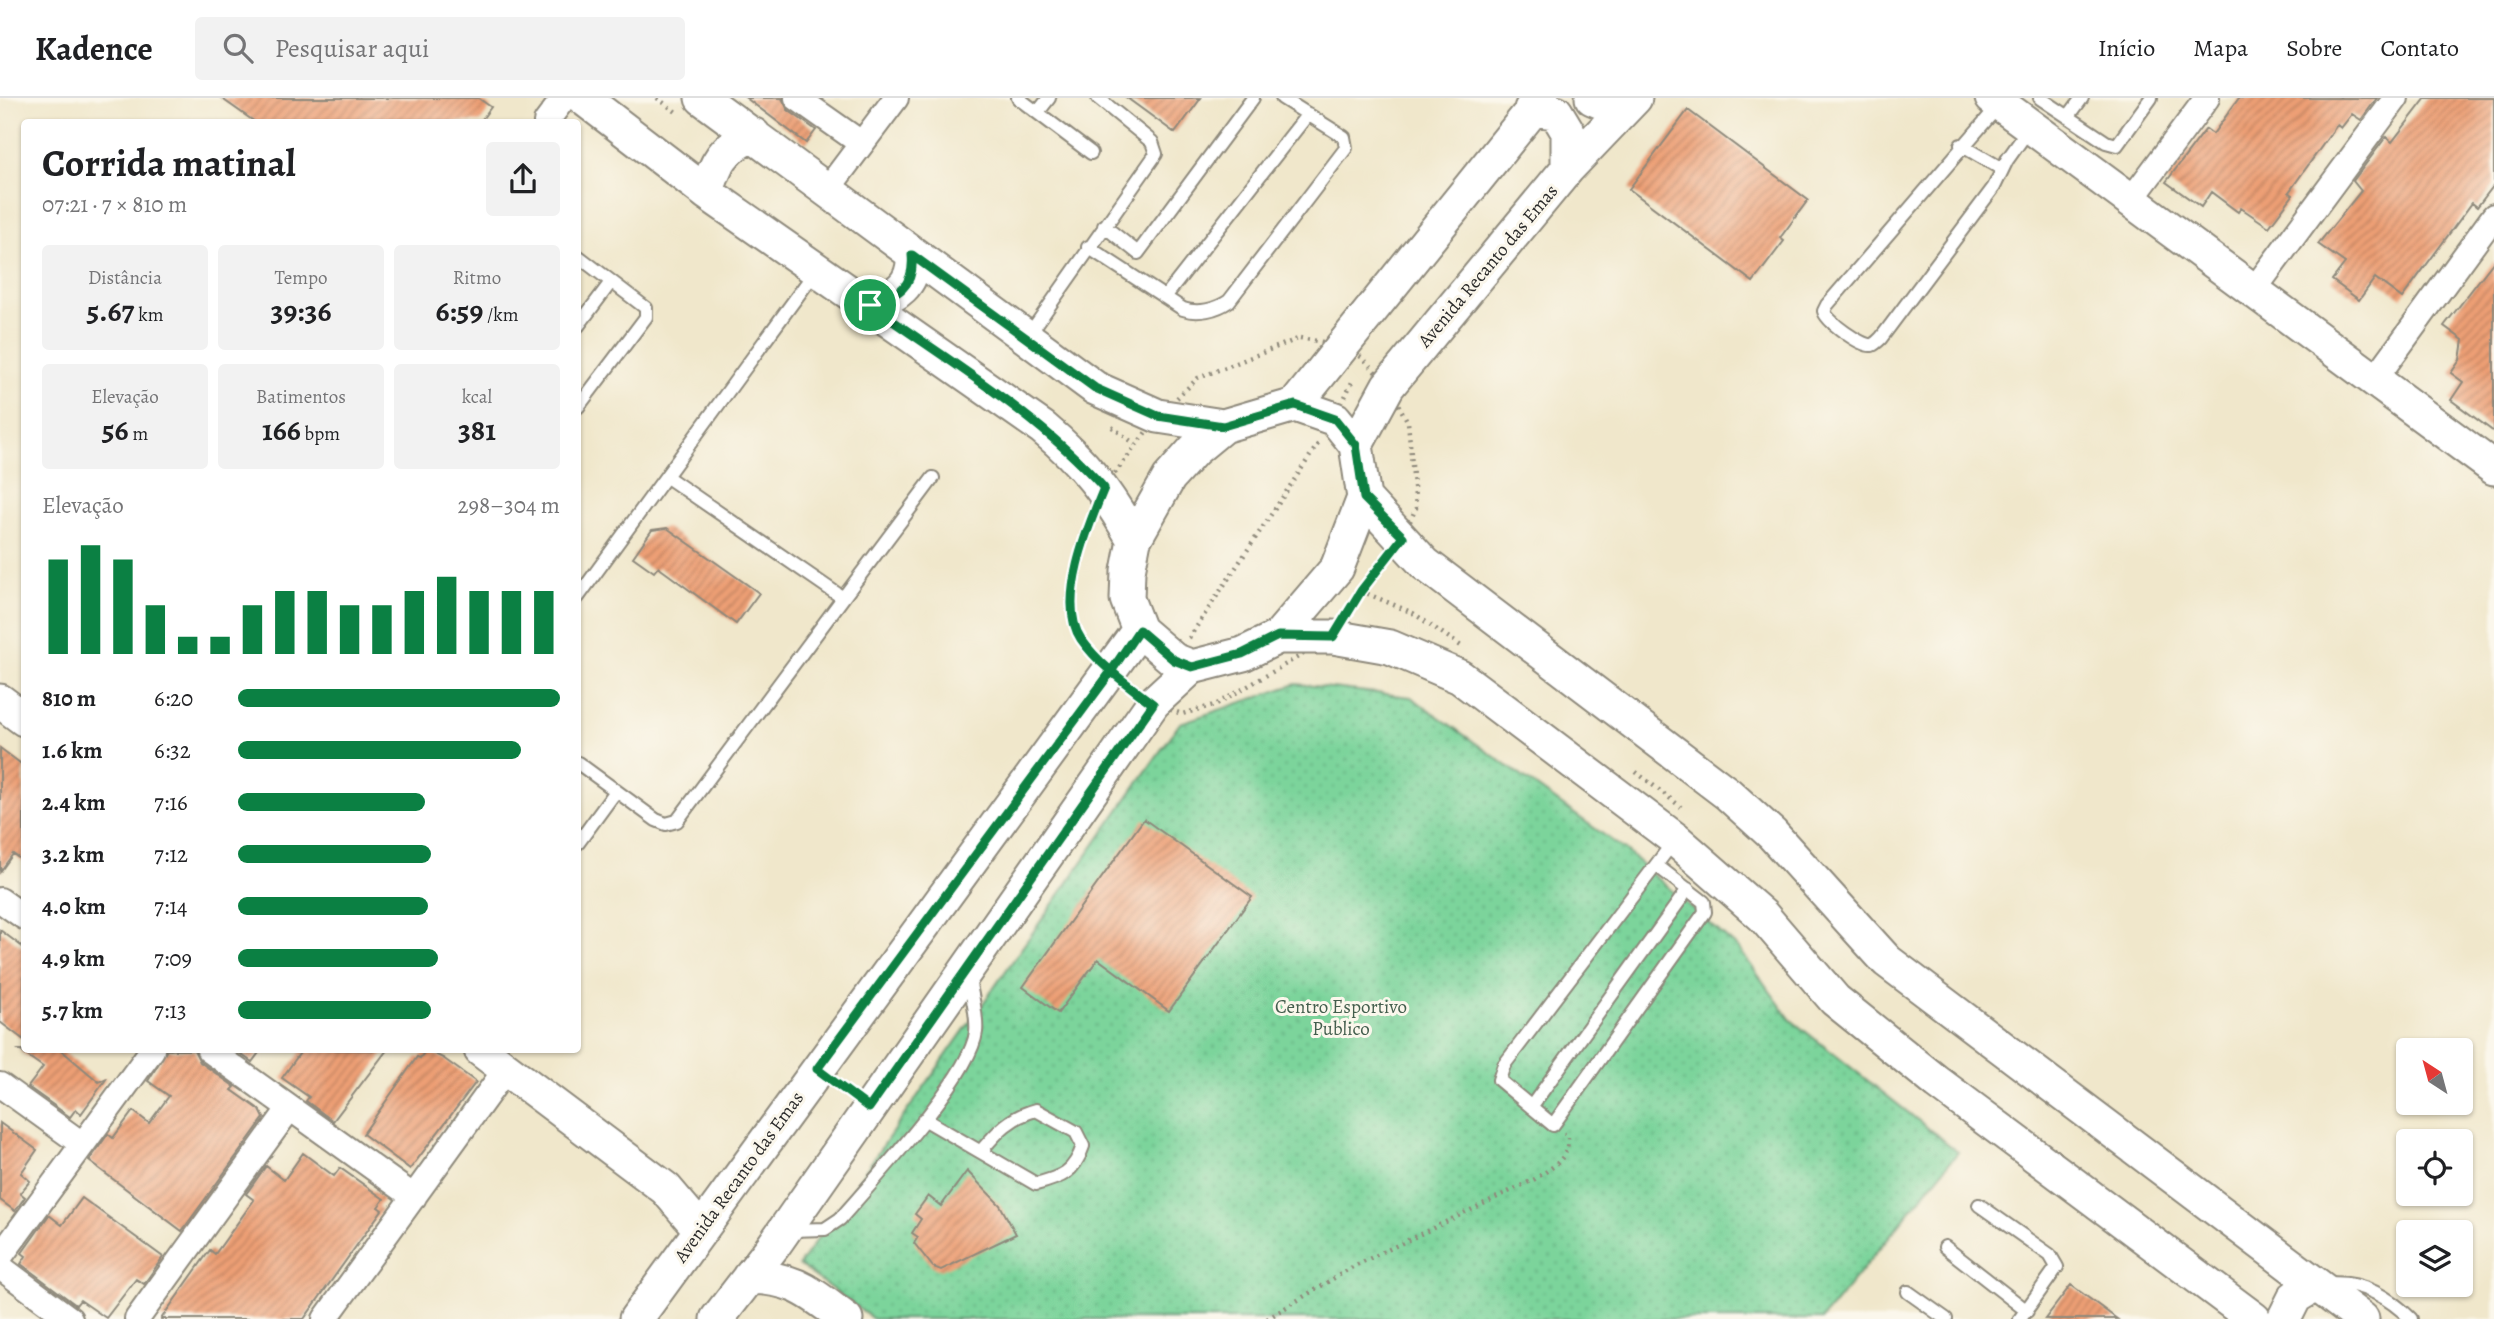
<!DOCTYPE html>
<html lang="pt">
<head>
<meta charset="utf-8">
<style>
  body { margin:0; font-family:Alegreya,serif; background:#f2f2f2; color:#202124; height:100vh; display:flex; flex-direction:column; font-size:26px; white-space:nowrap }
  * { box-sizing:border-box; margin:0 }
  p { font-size:23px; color:#757577 }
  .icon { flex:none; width:38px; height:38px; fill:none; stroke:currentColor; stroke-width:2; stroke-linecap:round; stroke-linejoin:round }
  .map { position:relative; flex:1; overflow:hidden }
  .sheet { position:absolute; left:21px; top:21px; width:560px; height:934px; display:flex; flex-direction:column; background:#fff; border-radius:7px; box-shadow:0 2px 5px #0004 }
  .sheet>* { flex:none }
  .needle { width:46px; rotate:324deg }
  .tools { position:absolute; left:2396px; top:940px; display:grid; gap:14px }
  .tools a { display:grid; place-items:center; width:77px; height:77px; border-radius:7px; background:#fff; box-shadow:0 2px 5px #0004; font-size:35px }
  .pin { position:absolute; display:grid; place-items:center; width:60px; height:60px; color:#fff; margin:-30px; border:4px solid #fff; border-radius:50%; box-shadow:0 2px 7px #0007 }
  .round { display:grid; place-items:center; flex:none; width:74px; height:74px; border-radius:7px; background:#f2f2f2 }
  .headline { display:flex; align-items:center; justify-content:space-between; height:119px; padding:0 21px }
  h1 { font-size:38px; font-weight:700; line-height:52px }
  .figures { display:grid; grid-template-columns:repeat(3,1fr); gap:10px; height:119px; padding:7px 21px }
  .figures div { display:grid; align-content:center; border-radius:7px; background:#f2f2f2; text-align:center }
  .figures b { font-size:30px; font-weight:700 }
  .figures small { font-size:19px; font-weight:400 }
  .figures p { font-size:19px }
  .chart { height:196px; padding:14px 21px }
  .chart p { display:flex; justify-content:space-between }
  .chart svg { width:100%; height:126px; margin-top:7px; stroke:#0b8043; stroke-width:6 }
  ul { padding:0 21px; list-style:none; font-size:23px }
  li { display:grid; grid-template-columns:112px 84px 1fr; align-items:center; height:52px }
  li i { height:18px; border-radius:9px; background:#0b8043 }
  header { display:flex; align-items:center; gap:42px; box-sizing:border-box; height:98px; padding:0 35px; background:#fff; border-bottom:2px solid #e0e0e0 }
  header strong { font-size:33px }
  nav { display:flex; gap:38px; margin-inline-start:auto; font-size:24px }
  .search { width:490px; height:63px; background:#f2f2f2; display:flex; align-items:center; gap:18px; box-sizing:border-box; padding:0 24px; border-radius:7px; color:#757577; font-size:26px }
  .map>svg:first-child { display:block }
  .park { fill:url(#park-dots); stroke:#538063; stroke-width:2 }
  .building { fill:url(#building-hatch) }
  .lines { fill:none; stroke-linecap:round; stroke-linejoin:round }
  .lane-casing { stroke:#8e897b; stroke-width:16 }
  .street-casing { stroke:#8e897b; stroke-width:28 }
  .secondary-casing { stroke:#8e897b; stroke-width:37 }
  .path { stroke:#8e897b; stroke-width:4.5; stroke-dasharray:2 5; stroke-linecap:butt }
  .lane { stroke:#fff; stroke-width:12 }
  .street { stroke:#fff; stroke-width:24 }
  .secondary { stroke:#fff; stroke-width:33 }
  .route-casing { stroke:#fff; stroke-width:14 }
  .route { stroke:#0b8043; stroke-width:9 }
  .labels { text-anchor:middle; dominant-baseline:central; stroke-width:6; stroke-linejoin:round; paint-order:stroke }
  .street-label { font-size:19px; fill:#2b2b2b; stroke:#fbf7ec }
  .park-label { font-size:19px; fill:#435e4d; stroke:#fbf7ec }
</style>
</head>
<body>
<header>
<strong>Kadence</strong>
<div class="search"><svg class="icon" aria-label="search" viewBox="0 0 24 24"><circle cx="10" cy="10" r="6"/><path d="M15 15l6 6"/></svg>Pesquisar aqui</div>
<nav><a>Início</a><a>Mapa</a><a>Sobre</a><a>Contato</a></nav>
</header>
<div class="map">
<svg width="2494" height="1221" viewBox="0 0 2494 1221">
  <defs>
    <pattern id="park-dots" width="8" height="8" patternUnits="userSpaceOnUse" patternTransform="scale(1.75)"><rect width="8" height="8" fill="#7bd49b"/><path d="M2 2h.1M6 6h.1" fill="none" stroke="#6ab686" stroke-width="1.8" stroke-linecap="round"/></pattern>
    <pattern id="building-hatch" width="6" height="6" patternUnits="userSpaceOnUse" patternTransform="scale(1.75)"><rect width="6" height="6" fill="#ed9f75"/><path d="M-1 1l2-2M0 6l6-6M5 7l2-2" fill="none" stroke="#c08260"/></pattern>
  </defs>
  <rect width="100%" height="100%" fill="#fbf7ec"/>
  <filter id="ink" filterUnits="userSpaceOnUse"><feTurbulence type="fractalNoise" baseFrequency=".0143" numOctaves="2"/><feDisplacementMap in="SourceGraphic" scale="14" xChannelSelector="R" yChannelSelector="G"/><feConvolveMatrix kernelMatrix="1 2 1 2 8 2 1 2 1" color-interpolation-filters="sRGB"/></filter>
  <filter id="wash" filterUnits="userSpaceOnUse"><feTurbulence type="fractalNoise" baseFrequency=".00686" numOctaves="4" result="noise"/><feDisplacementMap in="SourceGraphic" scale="28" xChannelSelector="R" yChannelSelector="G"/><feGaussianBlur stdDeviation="1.57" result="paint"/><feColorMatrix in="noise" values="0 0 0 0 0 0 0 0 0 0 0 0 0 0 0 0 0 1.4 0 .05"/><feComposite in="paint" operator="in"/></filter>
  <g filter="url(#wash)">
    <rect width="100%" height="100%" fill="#f0e7cb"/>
    <path class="park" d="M1296 586 1411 599 1625 752 1739 851 1791 922 1958 1054 1822 1221H873L799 1167 1180 625Z"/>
    <g id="blocks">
      <path class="building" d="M221 0H478L491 9 480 24H255Z
        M746 0H782L788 12 816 32 806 45Z
        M1127 0H1201L1175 35Z
        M2239 0H2377L2361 22 2352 16 2341 30 2337 27 2289 94 2293 97 2269 129 2241 110 2238 114 2211 94 2201 109 2166 84 2206 31 2213 36Z
        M2426 0H2494V87L2477 109 2472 105 2402 200 2375 180 2359 202 2332 182 2345 165 2318 146 2361 93 2353 83 2386 39 2392 44Z
        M1688 12 1808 102 1780 140 1784 143 1753 184 1629 91Z
        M2494 163V334L2451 302 2463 284 2451 275 2460 262 2463 242 2444 228Z
        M667 430 759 495 736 526 658 469 654 474 633 459 652 432Z
        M0 650 24 668V764L13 756 0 774Z
        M1144 721 1252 799 1169 913 1098 861 1058 915 1023 889Z
        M0 832 24 850V942L0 924Z
        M19 952H61L99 984 107 980 81 1016 76 1011 70 1019 28 989 43 969Z
        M167 952H194L200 964 235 989 232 992 260 1012 264 1020 182 1133 89 1063 108 1036 113 1040 133 1013 149 1025 169 998 148 983Z
        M235 952H261L252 964Z
        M302 952H387L333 1023 306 1003 309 999 282 980Z
        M426 952 443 960 476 984 410 1071 363 1036 417 959 420 960Z
        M0 1025 37 1052 21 1075 30 1083 20 1095 25 1099 15 1113 0 1102Z
        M303 1055 334 1078 340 1070 384 1101 378 1109 382 1112 304 1221H161L210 1152 215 1156 254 1102 246 1096 266 1068 284 1082Z
        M967 1073 1000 1107 1016 1136 941 1172 933 1169 914 1145 918 1139 912 1135 921 1121 915 1116 928 1098 941 1108Z
        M82 1100 163 1159 144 1186 136 1181 106 1220 80 1202 76 1207 21 1166 26 1158 22 1155 49 1117 62 1127Z
        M2071 1187 2117 1221H2045Z"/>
    </g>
  </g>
  <g filter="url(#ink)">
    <use href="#blocks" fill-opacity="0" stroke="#8e897b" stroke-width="2"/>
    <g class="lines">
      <g class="lane-casing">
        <path id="lane" d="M1018 0 1091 55
          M2040 0 2106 44 2117 47 2151 0
          M2000 6 1827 207 1824 213C1826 223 1862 249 1872 247 1875 246 1879 242 1881 240L1994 89 2007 62 2029 31
          M1038 14 1049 0
          M2068 19 2082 0
          M1961 47 2002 71
          M1104 128 1138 155 1253 0
          M1088 149 1183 211C1198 216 1216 212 1229 203L1346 50 1344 39 1282 0
          M578 158 646 210V219L578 309
          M1165 199 1308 16
          M578 228 611 184
          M1028 238 1156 56 1152 44 1098 0
          M578 499 815 174
          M843 500 933 380
          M578 665 656 722 666 726 677 723 843 500 667 379
          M578 745 616 693
          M1656 767 1704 804 1705 814 1553 1027 1499 982 1504 967 1675 742
          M1531 1009 1688 791
          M924 1021 1036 1086C1062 1079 1074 1075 1083 1048L1076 1034 1036 1012C1010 1019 998 1033 981 1053
          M1979 1107 2050 1157 2057 1169 2020 1221
          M791 1132 825 1131 840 1121C872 1084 971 978 976 934 978 918 971 896 969 880
          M1945 1149 2027 1213
          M2325 1186C2359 1182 2387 1197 2411 1221
          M1908 1194 1946 1221"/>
      </g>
      <g class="street-casing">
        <path id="street" d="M797 0 861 45
          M546 24 564 0
          M827 92 896 0
          M2131 102 2207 0
          M2253 193 2396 0
          M2375 281 2494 118
          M0 802 24 819
          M209 952 414 1099
          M0 987 82 1046
          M0 1159 152 952
          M0 1169 70 1221
          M137 1221 289 1011
          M325 1221 506 971"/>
      </g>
      <g class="secondary-casing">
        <path id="secondary" d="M583 0 707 95 1043 330C1086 366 1106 393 1134 442
          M702 0 1095 290 1158 318 1223 328
          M1592 0 1611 8 1630 5
          M1992 0 2494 370
          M1531 11 1556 14 1568 34V70
          M707 95C714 67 724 47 754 37
          M870 207C896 198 915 187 913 157
          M1295 307 1335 321 1356 347 1364 400 1337 470 1278 539 1243 556 1192 569 1174 562 1139 532 1127 501 1128 473 1134 442 1169 380 1194 352 1223 328Z
          M1295 307 1542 0
          M1356 347 1388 288 1568 70 1635 0
          M1364 400 1425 466 1728 696 1772 736 1887 863 2362 1221
          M1278 539H1333L1390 549 1460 579 1675 741 1763 818 1835 902 1938 985 2254 1221
          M0 603 24 621
          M481 952 666 1091 700 1131
          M749 1179C796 1180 809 1194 846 1221
          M636 1221 1139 532
          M717 1221 774 1147 1153 605 1192 569
          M2284 1221 2295 1199 2315 1187"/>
      </g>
      <path class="path" d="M657 0 679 16
        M1300 240 1340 247 1363 260 1388 288 1408 324 1416 410 1403 439 1361 493 1333 539 1215 607 1182 616 1153 605 1110 575 1079 539 1073 516 1077 455 1104 390 1158 318 1198 280Z
        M1345 299 1353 282
        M1112 329 1135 346
        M1361 493 1413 515 1461 548
        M1189 540 1320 343
        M1636 674 1681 709
        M1267 1221 1354 1168 1535 1081C1552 1069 1569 1062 1568 1039L1564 1035"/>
      <use href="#lane" class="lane"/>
      <use href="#street" class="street"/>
      <use href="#secondary" class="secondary"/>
    </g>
  </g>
  <g class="lines" filter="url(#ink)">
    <g class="route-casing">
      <path id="route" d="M870 207C950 264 1038 316 1104 390 1089 426 1056 504 1081 541 1100 568 1127 586 1153 606L869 1010 817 971 1110 575 1139 532 1174 562 1192 569 1242 556 1278 538 1333 539 1361 493 1403 439 1364 400 1356 347 1335 321 1295 307 1223 328 1158 318 1095 290 912 157C915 189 898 197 870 207"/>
    </g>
    <use href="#route" class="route"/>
  </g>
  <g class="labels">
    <g class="street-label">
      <text transform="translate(1488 168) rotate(-50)">Avenida Recanto das Emas</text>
      <text transform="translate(739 1079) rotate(-54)">Avenida Recanto das Emas</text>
    </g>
    <g class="park-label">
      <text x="1341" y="909">Centro Esportivo<tspan x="1341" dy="22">Publico</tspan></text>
    </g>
  </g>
</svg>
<div class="tools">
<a><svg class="needle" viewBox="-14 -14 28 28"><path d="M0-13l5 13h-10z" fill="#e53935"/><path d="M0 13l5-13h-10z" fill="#757577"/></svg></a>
<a><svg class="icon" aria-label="locate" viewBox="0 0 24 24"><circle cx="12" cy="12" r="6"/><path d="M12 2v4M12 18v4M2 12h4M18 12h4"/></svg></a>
<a><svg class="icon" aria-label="layers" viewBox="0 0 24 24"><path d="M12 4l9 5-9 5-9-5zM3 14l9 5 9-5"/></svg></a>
</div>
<div class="pin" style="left:870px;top:207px;background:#1e9e55"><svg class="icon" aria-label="arrive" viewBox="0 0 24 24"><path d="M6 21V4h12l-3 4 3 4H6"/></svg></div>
<section class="sheet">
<div class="headline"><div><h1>Corrida matinal</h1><p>07:21 · 7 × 810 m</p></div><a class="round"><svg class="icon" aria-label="share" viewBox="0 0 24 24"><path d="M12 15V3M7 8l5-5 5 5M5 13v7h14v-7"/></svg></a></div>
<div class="figures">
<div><p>Distância</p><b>5.67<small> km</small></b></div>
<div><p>Tempo</p><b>39:36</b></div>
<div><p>Ritmo</p><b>6:59<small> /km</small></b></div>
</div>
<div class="figures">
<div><p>Elevação</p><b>56<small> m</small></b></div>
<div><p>Batimentos</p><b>166<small> bpm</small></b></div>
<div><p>kcal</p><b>381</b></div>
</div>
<div class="chart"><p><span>Elevação</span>298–304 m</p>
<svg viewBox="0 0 160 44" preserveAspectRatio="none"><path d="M5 44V11M15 44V6M25 44V11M35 44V27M45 44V38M55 44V38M65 44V27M75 44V22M85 44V22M95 44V27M105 44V27M115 44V22M125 44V17M135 44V22M145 44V22M155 44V22"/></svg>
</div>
<ul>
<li><b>810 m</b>6:20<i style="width:100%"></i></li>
<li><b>1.6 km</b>6:32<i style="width:88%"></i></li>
<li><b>2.4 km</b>7:16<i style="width:58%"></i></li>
<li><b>3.2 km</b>7:12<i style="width:60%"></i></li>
<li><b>4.0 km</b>7:14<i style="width:59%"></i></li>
<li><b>4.9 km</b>7:09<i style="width:62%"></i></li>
<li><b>5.7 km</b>7:13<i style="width:60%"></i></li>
</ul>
</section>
</div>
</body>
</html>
